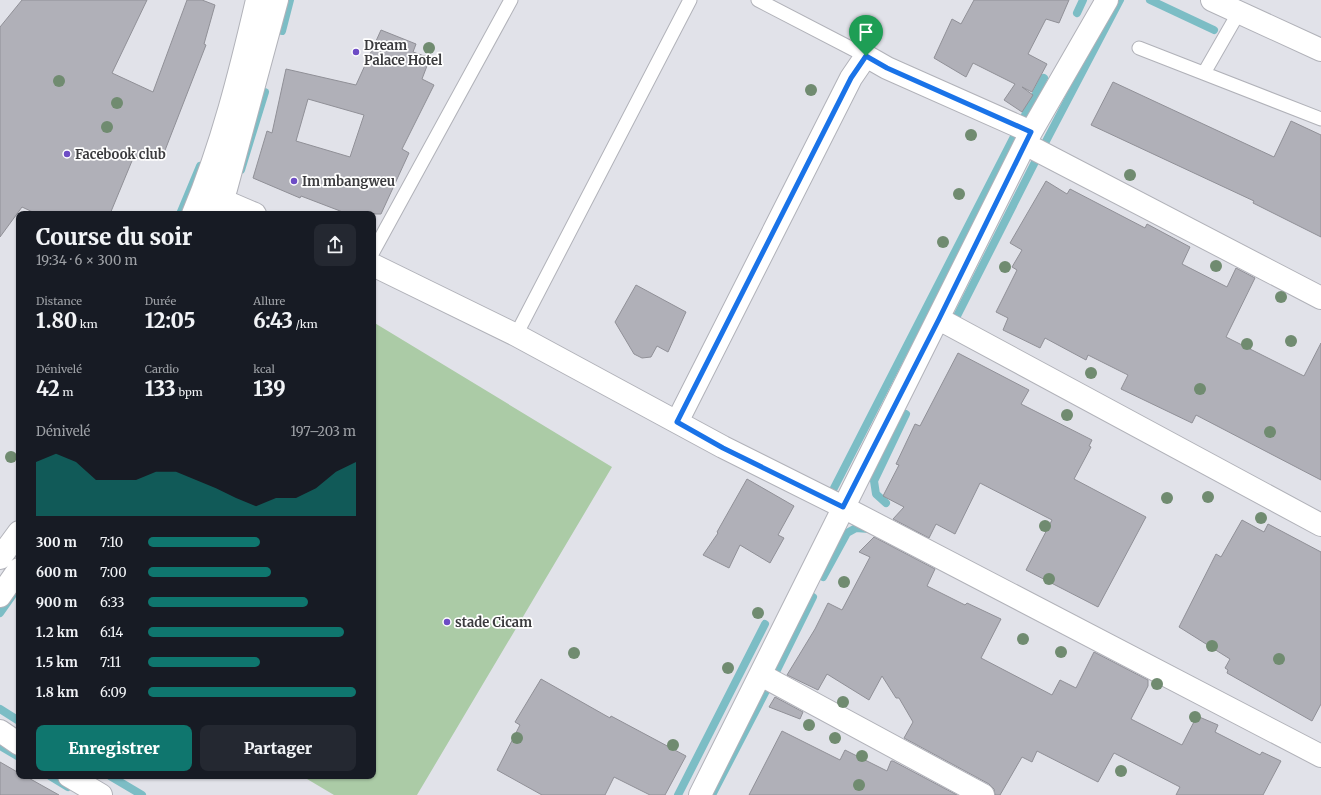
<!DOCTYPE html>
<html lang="fr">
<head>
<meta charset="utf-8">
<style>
  body { margin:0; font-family:Merriweather,serif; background:#242831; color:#f1f3f6; height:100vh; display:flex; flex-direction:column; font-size:15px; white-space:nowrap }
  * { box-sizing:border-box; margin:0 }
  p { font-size:13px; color:#9ea1a6 }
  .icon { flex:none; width:22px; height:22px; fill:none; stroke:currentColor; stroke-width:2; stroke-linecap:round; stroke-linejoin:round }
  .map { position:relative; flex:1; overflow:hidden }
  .sheet { position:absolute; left:16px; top:211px; width:360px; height:568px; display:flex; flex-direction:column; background:#171b24; border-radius:8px; box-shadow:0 1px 3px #0004 }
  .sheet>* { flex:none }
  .pin { position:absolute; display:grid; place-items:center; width:34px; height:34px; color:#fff; margin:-41px -17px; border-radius:50% 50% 50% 0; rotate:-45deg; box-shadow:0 0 4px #0007 }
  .pin .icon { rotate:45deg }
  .round { display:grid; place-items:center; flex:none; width:42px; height:42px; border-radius:8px; background:#242831 }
  .summary { display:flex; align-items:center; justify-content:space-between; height:68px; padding:0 20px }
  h1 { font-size:22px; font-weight:800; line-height:30px }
  .figures { display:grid; grid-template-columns:repeat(3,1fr); gap:6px; height:68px; padding:4px 20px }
  .figures div { display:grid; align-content:center }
  .figures b { font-size:20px; font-weight:800 }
  .figures small { font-size:11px; font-weight:400 }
  .figures p { font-size:11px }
  .chart { height:112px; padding:8px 20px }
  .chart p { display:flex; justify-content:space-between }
  .chart svg { width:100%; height:72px; margin-top:4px; fill:#0f766e; opacity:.7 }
  .cta { display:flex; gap:8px; margin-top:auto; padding:8px 20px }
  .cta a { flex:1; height:46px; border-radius:8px; background:#0f766e; color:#fff; font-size:16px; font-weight:800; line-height:46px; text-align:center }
  .cta a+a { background:#242831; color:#f1f3f6 }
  ul { padding:0 20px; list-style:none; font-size:13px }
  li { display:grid; grid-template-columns:64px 48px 1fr; align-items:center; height:30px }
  li i { height:10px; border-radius:5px; background:#0f766e }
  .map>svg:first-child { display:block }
  .grass { fill:#abcba6 }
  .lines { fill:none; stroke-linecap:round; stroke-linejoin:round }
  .stream { stroke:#7cbdc5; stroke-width:8 }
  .building { fill:#b0b0b8; stroke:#909097; fill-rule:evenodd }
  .lane-casing { stroke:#b1b2b9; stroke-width:15 }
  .street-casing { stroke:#b1b2b9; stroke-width:24 }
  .secondary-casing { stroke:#b1b2b9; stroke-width:24 }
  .lane { stroke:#fff; stroke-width:13 }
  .street { stroke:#fff; stroke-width:22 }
  .secondary { stroke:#fff; stroke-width:22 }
  .tree { fill:#708b70 }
  .route-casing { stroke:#fff; stroke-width:8 }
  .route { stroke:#1a73e8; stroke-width:5 }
  .poi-dot { fill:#6d4cc5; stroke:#fff; stroke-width:1.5 }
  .labels { text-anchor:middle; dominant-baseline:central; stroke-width:3.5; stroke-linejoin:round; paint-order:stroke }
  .poi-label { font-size:13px; font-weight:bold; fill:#3b3b3e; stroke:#fff; text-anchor:start }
</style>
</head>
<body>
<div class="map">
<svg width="1321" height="795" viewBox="0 0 1321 795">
  <rect width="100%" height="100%" fill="#e1e2e9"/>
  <path class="grass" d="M373 322 612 467 417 795H334L302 776H373Z"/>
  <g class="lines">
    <path class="stream" d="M1150 0 1214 30
      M1077 13 1083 0
      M282 31 290 0
      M1044 145 1120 0
      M241 170 265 92
      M180 214 200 166
      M956 318 1036 160
      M833 490 1044 78
      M886 503 876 494 874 481 906 414
      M823 577 847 533 856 528 869 529
      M0 613 12 596
      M776 672 813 597
      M0 709 19 721
      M0 746 19 757
      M50 776 68 787
      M110 776 142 795
      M678 795 765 624
      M712 795 767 689"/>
  </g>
  <path class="building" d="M22 0H147L112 73 153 92 187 0H202L215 5 204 44 206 45 162 158 147 151 143 160 134 156 110 214H37L22 207 0 237V27Z
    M974 0H1069L1059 23 1046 19 1028 54 1047 64 1032 92 1022 87 1033 95 1022 112 1004 100 1015 84 973 63 966 77 934 58 952 19 961 24Z
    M381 30 416 44 413 52 430 58 422 79 434 85 402 149 409 153 381 214H348L301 196 300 198 253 178 267 131 272 133 286 69 356 85ZM308 99 364 115 350 157 296 141Z
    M1113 82 1274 157 1291 121 1321 135V237L1253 203 1254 201 1091 125Z
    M1046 181 1067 194 1070 189 1145 228 1147 224 1190 247 1182 264 1227 287 1236 268 1255 278 1226 337 1304 376 1321 343V480L1196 415 1192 423 1121 389 1128 375 1088 355 1086 360 1045 338 1040 348 1003 330 1008 318 996 312 1017 270 1012 267 1022 250 1010 243Z
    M636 285 686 312 668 352 657 346 651 357 642 358 634 354 615 322Z
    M958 353 1029 390 1021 404 1092 440 1089 446 1091 447 1074 479 1146 517 1098 607 1026 570 1052 520 980 483 955 534 936 524 929 538 893 519 904 507 883 496 899 465 896 464 915 424 920 426Z
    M747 479 794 506 778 535 784 538 770 563 740 545 729 568 703 555 718 533 717 532Z
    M1242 520 1264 532 1268 524 1321 552V704L1312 721 1227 673 1228 670 1225 668 1230 659 1179 627 1216 554 1221 557Z
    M874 537 935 569 927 586 965 605 967 603 1001 619 981 658 1052 695 1060 680 1076 688 1094 652 1148 680V686L1131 719 1182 745 1197 716 1218 725 1215 732 1260 755 1262 752 1281 761 1263 795H1176L1180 787 1114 753 1098 782 1037 751 1032 762 1022 757 1000 795H995L994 789 989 784 904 738 913 722 899 698H896L882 676 869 700 827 674 818 690 787 675 815 629 828 603 842 610 870 557 859 552Z
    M541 679 610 718 611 716 686 756 665 795H650L614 777 605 795H542L497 770 520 725 515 722Z
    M775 697 803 712 800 719 769 707Z
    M782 731 840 760 845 750 887 771 891 761H893L957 795H749Z
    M0 762 19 773V776H25L59 795H0Z"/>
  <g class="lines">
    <g class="lane-casing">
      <path id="lane" d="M758 0 866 56
        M1139 48 1321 119
        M1204 73 1239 12
        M373 252 511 0
        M516 335 690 0"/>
    </g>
    <g class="street-casing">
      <path id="street" d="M1212 0 1321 50
        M1025 144 1321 298
        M222 200 255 214
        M373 265 516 335 723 447 843 507 1321 756
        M939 319 1321 525
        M677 422 851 78 866 56 887 68 1031 132
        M761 675 983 795
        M0 731 19 744
        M69 776 101 795
        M700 795 1031 132 1107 0"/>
    </g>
    <g class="secondary-casing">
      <path id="secondary" d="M193 214C222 145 240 73 257 0
        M216 214 226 189 277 0
        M0 558 19 532
        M0 596 19 569"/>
    </g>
    <use href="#lane" class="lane"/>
    <use href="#street" class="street"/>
    <use href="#secondary" class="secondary"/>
  </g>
  <g class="tree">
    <circle cx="429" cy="48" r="6"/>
    <circle cx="59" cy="81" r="6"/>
    <circle cx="811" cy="90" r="6"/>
    <circle cx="117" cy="103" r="6"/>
    <circle cx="107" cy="127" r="6"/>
    <circle cx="971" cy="135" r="6"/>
    <circle cx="1130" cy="175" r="6"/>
    <circle cx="959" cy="194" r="6"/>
    <circle cx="943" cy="242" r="6"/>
    <circle cx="1216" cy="266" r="6"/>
    <circle cx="1005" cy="267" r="6"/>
    <circle cx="1281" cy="297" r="6"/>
    <circle cx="1291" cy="341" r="6"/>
    <circle cx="1247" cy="344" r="6"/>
    <circle cx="1091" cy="373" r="6"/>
    <circle cx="1200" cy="389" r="6"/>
    <circle cx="1067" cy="415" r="6"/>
    <circle cx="1270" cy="432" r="6"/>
    <circle cx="11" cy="457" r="6"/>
    <circle cx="1208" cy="497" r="6"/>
    <circle cx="1167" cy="498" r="6"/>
    <circle cx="1261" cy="518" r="6"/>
    <circle cx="1045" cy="526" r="6"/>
    <circle cx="1049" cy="579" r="6"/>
    <circle cx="844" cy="582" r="6"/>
    <circle cx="758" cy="613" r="6"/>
    <circle cx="1023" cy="639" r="6"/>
    <circle cx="1212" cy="646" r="6"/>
    <circle cx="1061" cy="652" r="6"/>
    <circle cx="574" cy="653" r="6"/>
    <circle cx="1279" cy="659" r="6"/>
    <circle cx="728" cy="668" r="6"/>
    <circle cx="1157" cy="684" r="6"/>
    <circle cx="843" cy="702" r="6"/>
    <circle cx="1195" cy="717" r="6"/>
    <circle cx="809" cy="725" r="6"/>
    <circle cx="517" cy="738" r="6"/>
    <circle cx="835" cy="738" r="6"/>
    <circle cx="673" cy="745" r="6"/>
    <circle cx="862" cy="756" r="6"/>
    <circle cx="1121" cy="771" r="6"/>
    <circle cx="859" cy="785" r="6"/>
  </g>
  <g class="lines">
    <g class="route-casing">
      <path id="route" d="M866 56 887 68 1031 132 939 319 843 507 723 448 677 422 851 78Z"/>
    </g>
    <use href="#route" class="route"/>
  </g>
  <g class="poi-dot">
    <circle cx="356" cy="52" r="4"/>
    <circle cx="67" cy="154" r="4"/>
    <circle cx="294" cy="181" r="4"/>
    <circle cx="447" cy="622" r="4"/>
  </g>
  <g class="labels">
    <g class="poi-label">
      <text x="364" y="45">Dream<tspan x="364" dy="15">Palace Hotel</tspan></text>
      <text x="75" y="154">Facebook club</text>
      <text x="302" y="181">Im mbangweu</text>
      <text x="455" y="622">stade Cicam</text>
    </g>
  </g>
</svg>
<div class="pin" style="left:866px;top:56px;background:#1e9e55"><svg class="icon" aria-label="arrive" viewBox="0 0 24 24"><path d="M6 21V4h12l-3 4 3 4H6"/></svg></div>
<section class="sheet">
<div class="summary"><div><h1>Course du soir</h1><p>19:34 · 6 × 300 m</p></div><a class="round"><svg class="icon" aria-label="share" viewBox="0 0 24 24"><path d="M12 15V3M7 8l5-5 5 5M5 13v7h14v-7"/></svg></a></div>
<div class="figures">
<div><p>Distance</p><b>1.80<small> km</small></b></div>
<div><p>Durée</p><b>12:05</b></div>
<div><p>Allure</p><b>6:43<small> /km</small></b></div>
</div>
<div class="figures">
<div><p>Dénivelé</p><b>42<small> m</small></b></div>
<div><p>Cardio</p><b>133<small> bpm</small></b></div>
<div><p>kcal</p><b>139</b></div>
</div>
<div class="chart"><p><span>Dénivelé</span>197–203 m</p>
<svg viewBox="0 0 160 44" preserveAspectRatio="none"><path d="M0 44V11L10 6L20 11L30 22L40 22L50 22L60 17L70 17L80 22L90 27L100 33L110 38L120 33L130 33L140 27L150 17L160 11V44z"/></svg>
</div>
<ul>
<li><b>300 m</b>7:10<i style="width:54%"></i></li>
<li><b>600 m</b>7:00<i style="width:59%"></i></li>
<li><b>900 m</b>6:33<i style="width:77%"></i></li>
<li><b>1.2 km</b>6:14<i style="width:94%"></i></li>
<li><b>1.5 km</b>7:11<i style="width:54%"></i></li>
<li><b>1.8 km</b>6:09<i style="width:100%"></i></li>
</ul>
<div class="cta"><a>Enregistrer</a><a>Partager</a></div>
</section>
</div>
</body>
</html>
